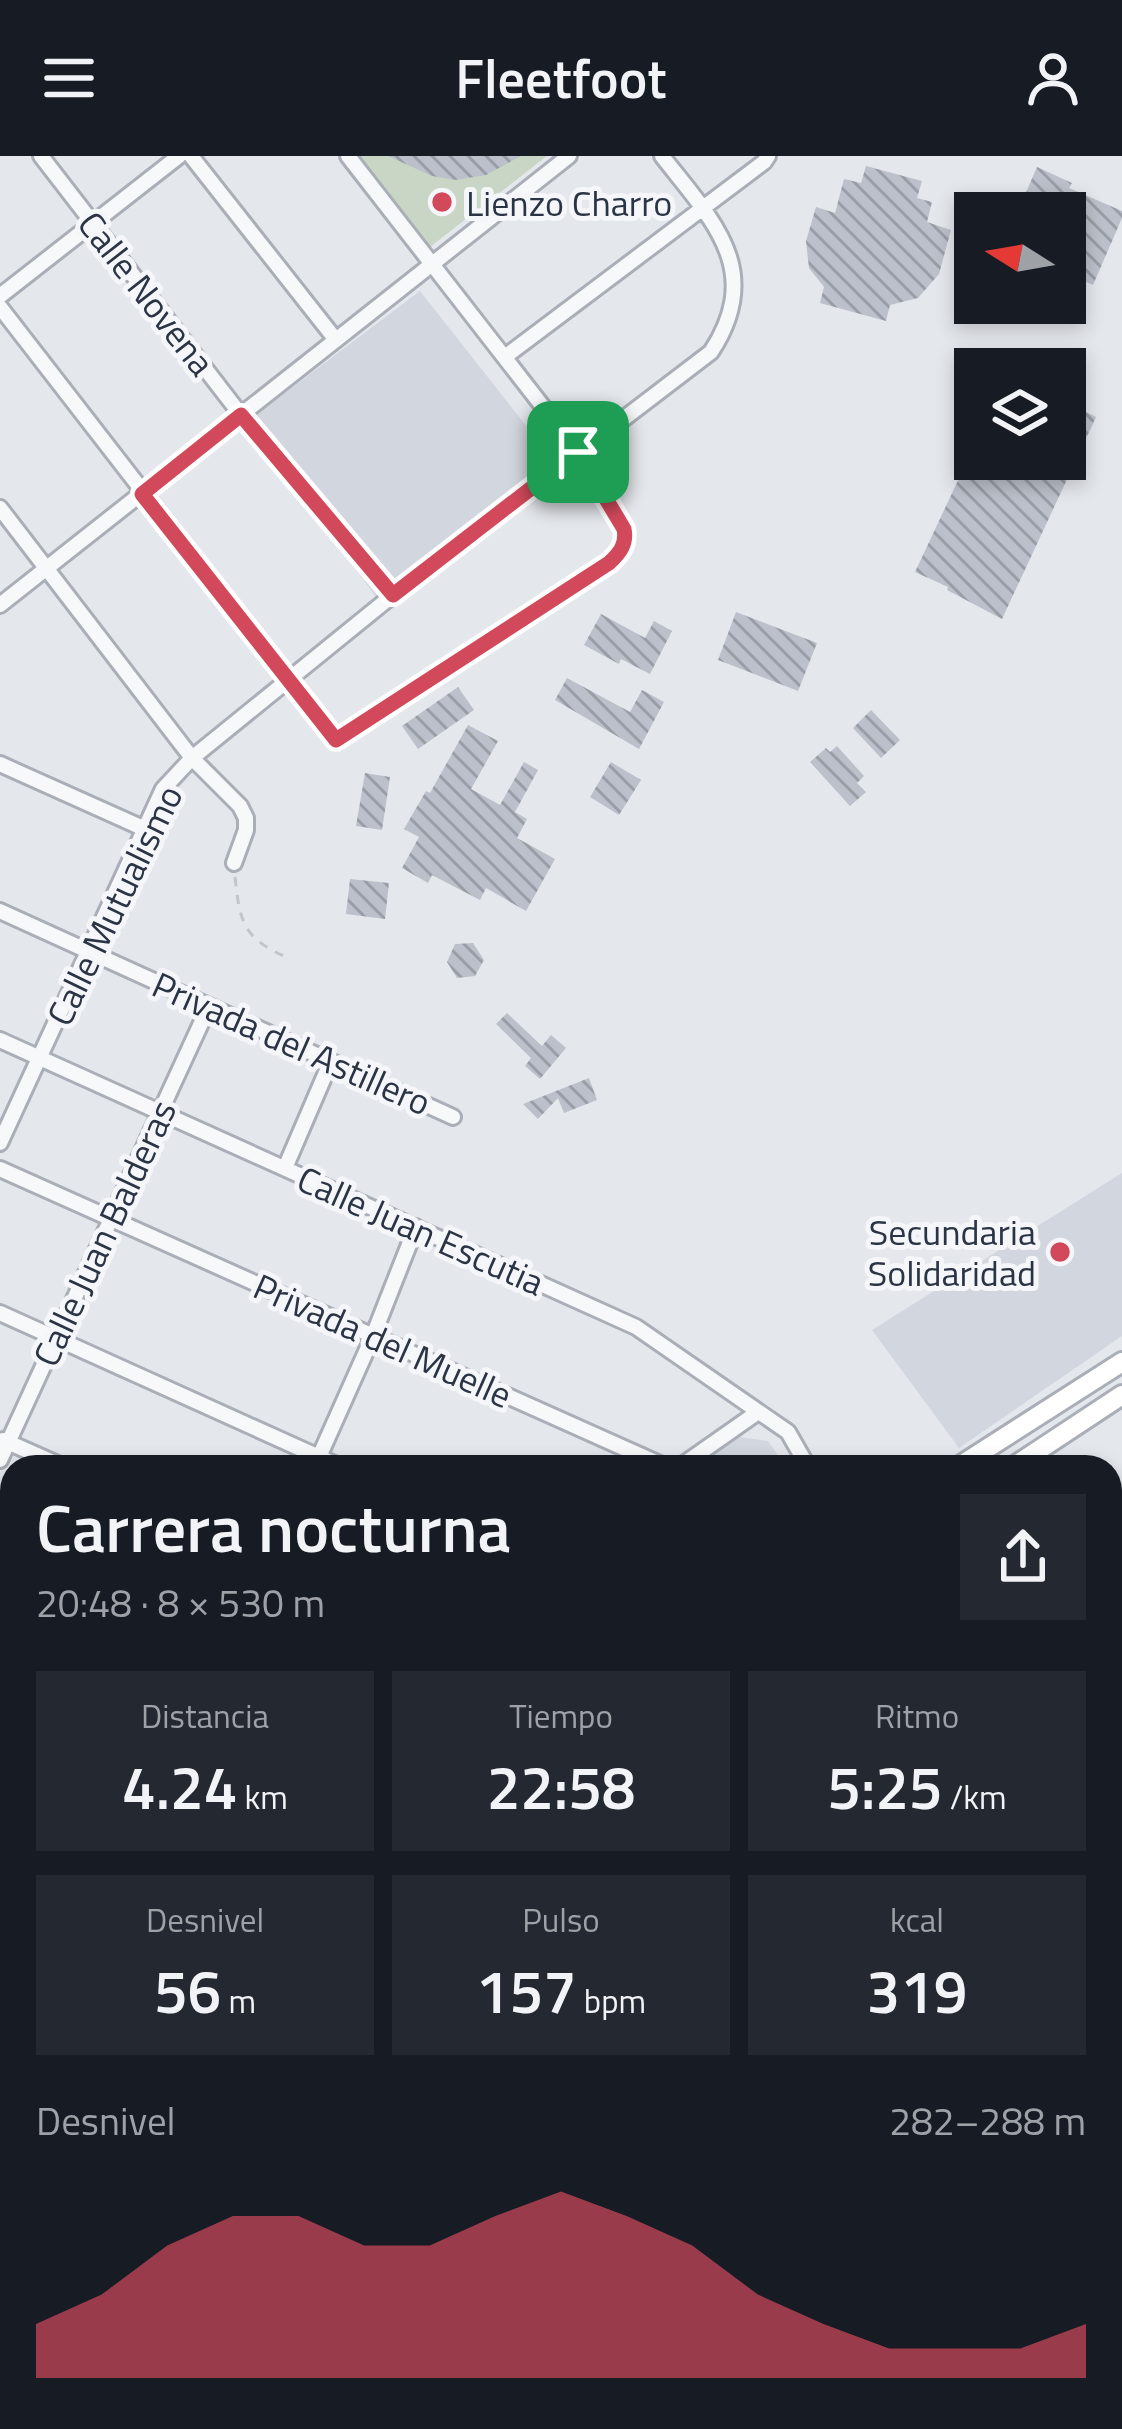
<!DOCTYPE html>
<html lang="es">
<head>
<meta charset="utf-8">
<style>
  body { margin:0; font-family:"Titillium Web",sans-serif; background:#242831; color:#f1f3f6; height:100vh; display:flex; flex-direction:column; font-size:45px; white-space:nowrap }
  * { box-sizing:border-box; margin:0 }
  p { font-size:39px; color:#9ea1a6 }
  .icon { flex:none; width:66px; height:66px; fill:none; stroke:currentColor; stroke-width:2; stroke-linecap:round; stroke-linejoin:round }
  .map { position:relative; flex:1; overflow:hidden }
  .drawer { position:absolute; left:0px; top:1299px; width:1122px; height:975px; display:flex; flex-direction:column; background:#171b24; border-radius:36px 36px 0 0; box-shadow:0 6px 18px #0003 }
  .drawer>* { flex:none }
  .needle { width:78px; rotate:281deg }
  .buttons { position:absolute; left:954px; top:36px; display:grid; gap:24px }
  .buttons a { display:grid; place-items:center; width:132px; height:132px; border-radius:0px; background:#171b24; box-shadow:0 6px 18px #0003; font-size:60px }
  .pin { position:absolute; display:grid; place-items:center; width:102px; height:102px; color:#fff; margin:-51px; border-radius:24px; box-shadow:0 6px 18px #0006 }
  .round { display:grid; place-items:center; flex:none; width:126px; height:126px; border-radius:0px; background:#242831 }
  .summary { display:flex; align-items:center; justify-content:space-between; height:204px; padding:0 36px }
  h1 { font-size:66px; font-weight:600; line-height:90px }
  .stats { display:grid; grid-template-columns:repeat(3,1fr); gap:18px; height:204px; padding:12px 36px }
  .stats div { display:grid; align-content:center; border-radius:0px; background:#242831; text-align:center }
  .stats b { font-size:60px; font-weight:600 }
  .stats small { font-size:33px; font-weight:400 }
  .stats p { font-size:33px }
  .chart { height:336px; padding:24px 36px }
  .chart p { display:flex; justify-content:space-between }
  .chart svg { width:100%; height:216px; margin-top:12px; fill:#d1495b; opacity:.7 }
  header { display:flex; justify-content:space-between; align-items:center; height:156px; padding:0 36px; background:#171b24; font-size:54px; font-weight:600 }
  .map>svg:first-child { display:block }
  .built { fill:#d2d6de }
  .grass { fill:#c9d6c5 }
  .park { fill:url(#park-dots) }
  .water { fill:url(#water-rules) }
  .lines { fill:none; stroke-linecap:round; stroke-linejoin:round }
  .river { stroke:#9fb4cc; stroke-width:30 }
  .building { fill:url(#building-back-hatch) }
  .street-casing { stroke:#a9aeb7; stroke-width:20 }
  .secondary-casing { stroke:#a9aeb7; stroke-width:24 }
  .path { stroke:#c2c5cb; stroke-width:3; stroke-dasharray:9 9; stroke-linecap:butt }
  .street { stroke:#f7f8fa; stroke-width:14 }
  .secondary { stroke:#fff; stroke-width:18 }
  .route-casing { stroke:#fff; stroke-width:24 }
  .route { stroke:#d1495b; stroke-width:15 }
  .poi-dot { fill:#d1495b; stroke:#f4f6f9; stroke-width:4.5 }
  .labels { text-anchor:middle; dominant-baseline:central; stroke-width:10; stroke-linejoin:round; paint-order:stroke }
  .poi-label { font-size:36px; fill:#2b3445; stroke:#f4f6f9; text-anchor:start }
  .street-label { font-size:36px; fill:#2b3445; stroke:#f4f6f9 }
</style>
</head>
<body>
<header><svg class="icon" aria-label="menu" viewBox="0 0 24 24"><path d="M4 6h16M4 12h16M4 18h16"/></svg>Fleetfoot<svg class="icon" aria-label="person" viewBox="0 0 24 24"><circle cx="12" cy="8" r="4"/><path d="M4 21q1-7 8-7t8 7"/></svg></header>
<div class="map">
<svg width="1122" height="2273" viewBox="0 0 1122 2273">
  <defs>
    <pattern id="park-dots" width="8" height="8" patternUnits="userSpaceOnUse" patternTransform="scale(3)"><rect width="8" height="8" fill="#c9d6c5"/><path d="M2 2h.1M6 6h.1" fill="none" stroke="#adb8ab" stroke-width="1.8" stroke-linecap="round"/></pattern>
    <pattern id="water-rules" width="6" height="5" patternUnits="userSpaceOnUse" patternTransform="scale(3)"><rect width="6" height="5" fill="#9fb4cc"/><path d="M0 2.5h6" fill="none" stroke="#8293a7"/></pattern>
    <pattern id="building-back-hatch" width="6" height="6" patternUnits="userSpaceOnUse" patternTransform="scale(3)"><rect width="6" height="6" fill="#bbc0ca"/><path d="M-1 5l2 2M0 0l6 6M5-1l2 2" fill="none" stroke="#989da6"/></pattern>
  </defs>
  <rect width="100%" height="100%" fill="#e4e7ec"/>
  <path class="built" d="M420 135 554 305 378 444 249 264Z
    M1122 1017V1180L959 1292 872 1174Z
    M733 1280 768 1285 786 1311H696Z"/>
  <path class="grass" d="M360 0H547L430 91Z
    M12 1972V2262H572L551 2273H0V1974Z
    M629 2262H781L780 2273H609Z"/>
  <path class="park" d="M1122 1411V1467L1118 1472 1122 1480V1602L1110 1612V1418Z
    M1122 1744V2273H812L819 2262H1110V1751Z"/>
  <path class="water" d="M1122 1602V1744L1110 1751V1612Z"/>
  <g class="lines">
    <path class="river" d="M753 2273 762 2262"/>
  </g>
  <path class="building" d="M388 0H521L486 19 456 24 432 20Z
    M866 10 922 25 917 42 932 46 927 66 951 74 939 118 918 142 890 149 886 165 820 147 824 131 809 112 806 85 816 51 835 57 844 23 861 27Z
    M1037 11 1072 27 1069 32 1122 55V62L1093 129 1065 117V98L1083 57H1017Z
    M1076 251 1096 261 1002 463 947 434 948 431 915 416 968 303H1065V274Z
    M736 456 817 487 798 535 718 504Z
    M601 458 645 482 654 465 672 475 650 518 621 503 619 508 584 489Z
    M567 522 630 556 642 534 664 546 639 593 555 544Z
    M458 531 474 554 418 593 402 570Z
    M871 554 900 584 881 602 853 572Z
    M468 569 498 585 471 633 500 649 524 606 538 614 515 656 527 663 517 682 555 703 526 755 486 732 480 744 432 719 428 727 402 712 419 681 404 673 426 635 430 637Z
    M837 590 864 620 857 627 866 636 850 650 810 606 826 592 830 596Z
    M611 606 641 624 619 659 590 641Z
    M365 617 390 621 382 674 356 670Z
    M350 723 389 727 385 763 346 758Z
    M473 787 484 804 475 820 457 822 447 806 455 788Z
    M507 857 542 890 551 879 566 892 540 923 525 910 531 902 496 868Z
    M589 922 597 944 564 957 558 942 538 963 523 948Z"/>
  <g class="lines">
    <g class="street-casing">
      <path id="street" d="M41 0 241 259 393 439
        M191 0 336 184
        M0 140 179 0
        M0 151 289 524
        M506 200 764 6 768 0
        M0 352 192 602 240 650 246 662V674L234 707
        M0 449 569 0
        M336 584 609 407C620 397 627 388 624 373L578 296 348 0
        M0 608 145 673
        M0 755 453 961
        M0 884 636 1171 788 1276 808 1311
        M0 987 163 633 192 602 393 439 711 196C765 114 712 64 662 0
        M285 1012 331 905
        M0 1013 664 1310H681L758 1256
        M0 1157 341 1311
        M3 1284 64 1311
        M319 1301 373 1180 416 1071
        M0 1304 209 850
        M0 1410 12 1415
        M0 1538 12 1543
        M0 1703 12 1709
        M0 1844 12 1850"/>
    </g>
    <g class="secondary-casing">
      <path id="secondary" d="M958 1311 1122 1206
        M1013 1311 1122 1239
        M0 1910 12 1906
        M0 1950 12 1946
        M741 2262 743 2273"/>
    </g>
    <path class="path" d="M300 538 327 573
      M235 721C240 767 243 782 288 802
      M0 1876 12 1872"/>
    <use href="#street" class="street"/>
    <use href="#secondary" class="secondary"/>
  </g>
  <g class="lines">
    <g class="route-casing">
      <path id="route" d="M241 259 393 439 578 296 624 373C627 388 620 397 609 407L336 584 142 338Z"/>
    </g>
    <use href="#route" class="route"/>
  </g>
  <g class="poi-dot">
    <circle cx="442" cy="46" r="12"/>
    <circle cx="1060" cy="1096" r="12"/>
  </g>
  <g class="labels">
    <g class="poi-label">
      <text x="466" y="46">Lienzo Charro</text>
      <text x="1036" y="1075" text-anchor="end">Secundaria<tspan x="1036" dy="41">Solidaridad</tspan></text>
    </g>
    <g class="street-label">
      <text transform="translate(147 137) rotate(52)">Calle Novena</text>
      <text transform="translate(114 749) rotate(-64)">Calle Mutualismo</text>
      <text transform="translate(292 887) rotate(24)">Privada del Astillero</text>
      <text transform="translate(421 1074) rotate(24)">Calle Juan Escutia</text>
      <text transform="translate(104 1077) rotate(-65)">Calle Juan Balderas</text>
      <text transform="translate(383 1184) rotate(24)">Privada del Muelle</text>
    </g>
  </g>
</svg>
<div class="buttons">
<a><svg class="needle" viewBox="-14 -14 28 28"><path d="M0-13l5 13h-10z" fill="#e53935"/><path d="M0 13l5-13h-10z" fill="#9ea1a6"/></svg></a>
<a><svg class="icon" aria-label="layers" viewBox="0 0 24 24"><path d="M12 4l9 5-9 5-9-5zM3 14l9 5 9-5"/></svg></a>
</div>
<div class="pin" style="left:578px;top:296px;background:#1e9e55"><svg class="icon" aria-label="arrive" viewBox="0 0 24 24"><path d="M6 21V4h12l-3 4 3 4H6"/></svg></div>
<section class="drawer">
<div class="summary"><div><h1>Carrera nocturna</h1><p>20:48 · 8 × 530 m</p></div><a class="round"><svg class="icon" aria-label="share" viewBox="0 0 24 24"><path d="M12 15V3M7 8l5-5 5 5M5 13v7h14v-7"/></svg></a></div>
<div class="stats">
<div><p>Distancia</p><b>4.24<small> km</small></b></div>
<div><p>Tiempo</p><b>22:58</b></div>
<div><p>Ritmo</p><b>5:25<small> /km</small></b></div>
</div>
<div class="stats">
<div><p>Desnivel</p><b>56<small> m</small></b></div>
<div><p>Pulso</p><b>157<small> bpm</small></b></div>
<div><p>kcal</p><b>319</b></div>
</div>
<div class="chart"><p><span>Desnivel</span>282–288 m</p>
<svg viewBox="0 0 160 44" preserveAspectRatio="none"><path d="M0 44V33L10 27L20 17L30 11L40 11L50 17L60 17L70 11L80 6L90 11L100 17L110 27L120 33L130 38L140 38L150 38L160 33V44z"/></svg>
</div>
</section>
</div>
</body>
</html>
